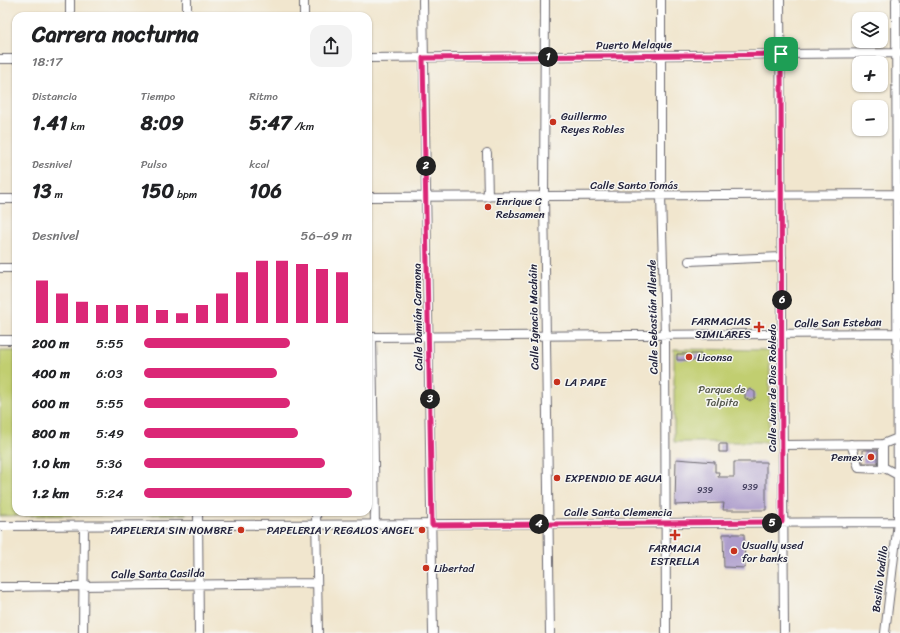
<!DOCTYPE html>
<html lang="es">
<head>
<meta charset="utf-8">
<style>
  body { margin:0; font-family:Sriracha,sans-serif; background:#f2f2f2; color:#202124; height:100vh; display:flex; flex-direction:column; font-size:15px; white-space:nowrap }
  * { box-sizing:border-box; margin:0 }
  p { font-size:13px; color:#757577 }
  .icon { flex:none; width:22px; height:22px; fill:none; stroke:currentColor; stroke-width:2; stroke-linecap:round; stroke-linejoin:round }
  .map { position:relative; flex:1; overflow:hidden }
  .details { position:absolute; left:12px; top:12px; width:360px; height:504px; display:flex; flex-direction:column; background:#fff; border-radius:12px; box-shadow:0 1px 3px #0004 }
  .details>* { flex:none }
  .controls { position:absolute; left:852px; top:12px; display:grid; gap:8px }
  .controls a { display:grid; place-items:center; width:36px; height:36px; border-radius:8px; background:#fff; box-shadow:0 1px 3px #0004; font-size:20px }
  .pin { position:absolute; display:grid; place-items:center; width:34px; height:34px; color:#fff; margin:-17px; border-radius:8px; box-shadow:0 2px 6px #0006 }
  .km { position:absolute; width:20px; height:20px; margin:-10px; border-radius:50%; background:#222; color:#fff; font-size:11px; line-height:20px; text-align:center }
  .round { display:grid; place-items:center; flex:none; width:42px; height:42px; border-radius:12px; background:#f2f2f2 }
  .headline { display:flex; align-items:center; justify-content:space-between; height:68px; padding:0 20px }
  h1 { font-size:22px; font-weight:700; line-height:30px }
  .figures { display:grid; grid-template-columns:repeat(3,1fr); gap:6px; height:68px; padding:4px 20px }
  .figures div { display:grid; align-content:center }
  .figures b { font-size:20px; font-weight:700 }
  .figures small { font-size:11px; font-weight:400 }
  .figures p { font-size:11px }
  .chart { height:112px; padding:8px 20px }
  .chart p { display:flex; justify-content:space-between }
  .chart svg { width:100%; height:72px; margin-top:4px; stroke:#db2777; stroke-width:6 }
  ul { padding:0 20px; list-style:none; font-size:13px }
  li { display:grid; grid-template-columns:64px 48px 1fr; align-items:center; height:30px }
  li i { height:10px; border-radius:5px; background:#db2777 }
  .map>svg:first-child { display:block }
  .green { fill:#c1ce6f; stroke:#727855 }
  .building { fill:#ad9dcc }
  .lines { fill:none; stroke-linecap:round; stroke-linejoin:round }
  .minor-casing { stroke:#6a676e; stroke-width:10 }
  .minor { stroke:#fff; stroke-width:8 }
  .route-casing { stroke:#fff; stroke-width:8 }
  .route { stroke:#db2777; stroke-width:5 }
  .poi-dot { fill:#c8321e; stroke:#f6f6f2; stroke-width:1.5 }
  .labels { text-anchor:middle; dominant-baseline:central; stroke-width:3; stroke-linejoin:round; paint-order:stroke }
  .number-label { font-size:9px; fill:#45415f }
  .street-label { font-size:11px; fill:#22223b; stroke:#f6f6f2 }
  .poi-label { font-size:11px; fill:#22223b; stroke:#f6f6f2; text-anchor:start }
  .park-label { font-size:11px; fill:#52564b; stroke:#f6f6f2 }
</style>
</head>
<body>
<div class="map">
<svg width="900" height="633" viewBox="0 0 900 633">
  <rect width="100%" height="100%" fill="#f6f6f2"/>
  <filter id="ink" filterUnits="userSpaceOnUse"><feTurbulence type="fractalNoise" baseFrequency=".025" numOctaves="2"/><feDisplacementMap in="SourceGraphic" scale="8" xChannelSelector="R" yChannelSelector="G"/><feConvolveMatrix kernelMatrix="1 2 1 2 8 2 1 2 1" color-interpolation-filters="sRGB"/></filter>
  <filter id="wash" filterUnits="userSpaceOnUse"><feTurbulence type="fractalNoise" baseFrequency=".012" numOctaves="4" result="noise"/><feDisplacementMap in="SourceGraphic" scale="16" xChannelSelector="R" yChannelSelector="G"/><feGaussianBlur stdDeviation="0.9" result="paint"/><feColorMatrix in="noise" values="0 0 0 0 0 0 0 0 0 0 0 0 0 0 0 0 0 1.4 0 .05"/><feComposite in="paint" operator="in"/></filter>
  <g filter="url(#wash)">
    <rect width="100%" height="100%" fill="#f1e6ce"/>
    <path class="green" d="M674 349 770 350 769 442H674Z
      M0 351H16V512H186V514L0 516Z"/>
    <g id="blocks">
      <path class="building" d="M677 354H701V360H677Z
        M750 389 755 392V398L750 401 745 398V392Z
        M719 444H727V452H719Z
        M863 450H878V463H863Z
        M676 459 715 462V472H719L718 477H734V462H766V510H723L724 503 675 505Z
        M723 534H744L745 568 724 567Z"/>
    </g>
  </g>
  <g filter="url(#ink)">
    <use href="#blocks" fill-opacity="0" stroke="#6a676e" stroke-width="1"/>
    <g class="lines">
      <g class="minor-casing">
        <path id="minor" d="M304 0V16
          M423 0 433 633
          M545 0 544 196 550 633
          M661 0V196L665 335 666 633
          M780 0 784 633
          M70 16V0
          M187 16V0
          M368 58 900 53
          M0 59H16
          M487 153 488 197
          M368 197 900 194
          M0 199H16
          M689 261 782 257
          M0 268H16
          M368 337 900 333
          M372 337 375 525
          M0 340H16
          M851 444 859 468 879 469 883 467
          M883 444V467
          M783 445 883 444 898 438
          M883 467 898 475
          M198 512 199 633
          M316 512 318 633
          M0 526 900 522
          M0 587 317 583
          M83 633 84 526
          M885 633 898 522 896 0"/>
      </g>
      <use href="#minor" class="minor"/>
    </g>
  </g>
  <g class="lines" filter="url(#ink)">
    <g class="route-casing">
      <path id="route" d="M781 54 782 522 432 525 423 58Z"/>
    </g>
    <use href="#route" class="route"/>
  </g>
  <g class="poi-dot">
    <circle cx="553" cy="122" r="4"/>
    <circle cx="488" cy="207" r="4"/>
    <path d="M757 321h4v4h4v4h-4v4h-4v-4h-4v-4h4z"/>
    <circle cx="689" cy="357" r="4"/>
    <circle cx="557" cy="382" r="4"/>
    <circle cx="871" cy="457" r="4"/>
    <circle cx="557" cy="478" r="4"/>
    <circle cx="241" cy="530" r="4"/>
    <circle cx="422" cy="530" r="4"/>
    <path d="M673 529h4v4h4v4h-4v4h-4v-4h-4v-4h4z"/>
    <circle cx="734" cy="551" r="4"/>
    <circle cx="426" cy="568" r="4"/>
  </g>
  <g class="labels">
    <g class="number-label">
      <text x="750" y="487">939</text>
      <text x="705" y="490">939</text>
    </g>
    <g class="street-label">
      <text transform="translate(634 45) rotate(-1)">Puerto Melaque</text>
      <text x="634" y="185">Calle Santo Tomás</text>
      <text transform="translate(418 317) rotate(-91)">Calle Damián Carmona</text>
      <text transform="translate(534 317) rotate(-91)">Calle Ignacio Macháin</text>
      <text transform="translate(653 317) rotate(-91)">Calle Sebastián Allende</text>
      <text transform="translate(838 323) rotate(-1)">Calle San Esteban</text>
      <text transform="translate(772 388) rotate(-90)">Calle Juan de Dios Robledo</text>
      <text x="618" y="512">Calle Santa Clemencia</text>
      <text transform="translate(158 574) rotate(-1)">Calle Santa Casilda</text>
      <text transform="translate(880 579) rotate(-83)">Basilio Vadillo</text>
    </g>
    <g class="poi-label">
      <text x="561" y="116">Guillermo<tspan x="561" dy="13">Reyes Robles</tspan></text>
      <text x="496" y="201">Enrique C<tspan x="496" dy="13">Rebsamen</tspan></text>
      <text x="751" y="321" text-anchor="end">FARMACIAS<tspan x="751" dy="13">SIMILARES</tspan></text>
      <text x="697" y="357">Liconsa</text>
      <text x="565" y="382">LA PAPE</text>
      <text x="863" y="457" text-anchor="end">Pemex</text>
      <text x="565" y="478">EXPENDIO DE AGUA</text>
      <text x="233" y="530" text-anchor="end">PAPELERIA SIN NOMBRE</text>
      <text x="414" y="530" text-anchor="end">PAPELERIA Y REGALOS ANGEL</text>
      <text x="742" y="545">Usually used<tspan x="742" dy="13">for banks</tspan></text>
      <text x="675" y="548" text-anchor="middle">FARMACIA<tspan x="675" dy="13">ESTRELLA</tspan></text>
      <text x="434" y="568">Libertad</text>
    </g>
    <g class="park-label">
      <text x="722" y="389">Parque de<tspan x="722" dy="13">Talpita</tspan></text>
    </g>
  </g>
</svg>
<div class="controls">
<a><svg class="icon" aria-label="layers" viewBox="0 0 24 24"><path d="M12 4l9 5-9 5-9-5zM3 14l9 5 9-5"/></svg></a>
<a>+</a>
<a>−</a>
</div>
<div class="pin" style="left:781px;top:54px;background:#1e9e55"><svg class="icon" aria-label="arrive" viewBox="0 0 24 24"><path d="M6 21V4h12l-3 4 3 4H6"/></svg></div>
<b class="km" style="left:548px;top:57px">1</b>
<b class="km" style="left:426px;top:166px">2</b>
<b class="km" style="left:430px;top:399px">3</b>
<b class="km" style="left:539px;top:524px">4</b>
<b class="km" style="left:772px;top:523px">5</b>
<b class="km" style="left:782px;top:300px">6</b>
<section class="details">
<div class="headline"><div><h1>Carrera nocturna</h1><p>18:17</p></div><a class="round"><svg class="icon" aria-label="share" viewBox="0 0 24 24"><path d="M12 15V3M7 8l5-5 5 5M5 13v7h14v-7"/></svg></a></div>
<div class="figures">
<div><p>Distancia</p><b>1.41<small> km</small></b></div>
<div><p>Tiempo</p><b>8:09</b></div>
<div><p>Ritmo</p><b>5:47<small> /km</small></b></div>
</div>
<div class="figures">
<div><p>Desnivel</p><b>13<small> m</small></b></div>
<div><p>Pulso</p><b>150<small> bpm</small></b></div>
<div><p>kcal</p><b>106</b></div>
</div>
<div class="chart"><p><span>Desnivel</span>56–69 m</p>
<svg viewBox="0 0 160 44" preserveAspectRatio="none"><path d="M5 44V18M15 44V26M25 44V31M35 44V33M45 44V33M55 44V33M65 44V36M75 44V38M85 44V33M95 44V26M105 44V13M115 44V6M125 44V6M135 44V8M145 44V11M155 44V13"/></svg>
</div>
<ul>
<li><b>200 m</b>5:55<i style="width:70%"></i></li>
<li><b>400 m</b>6:03<i style="width:64%"></i></li>
<li><b>600 m</b>5:55<i style="width:70%"></i></li>
<li><b>800 m</b>5:49<i style="width:74%"></i></li>
<li><b>1.0 km</b>5:36<i style="width:87%"></i></li>
<li><b>1.2 km</b>5:24<i style="width:100%"></i></li>
</ul>
</section>
</div>
</body>
</html>
